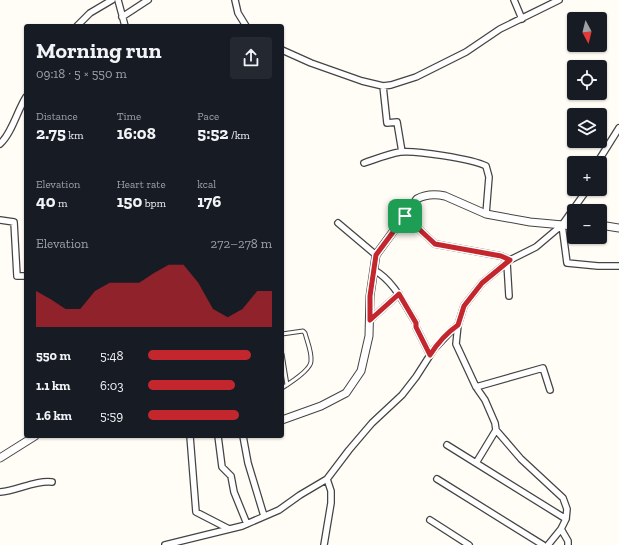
<!DOCTYPE html>
<html lang="en">
<head>
<meta charset="utf-8">
<style>
  body { margin:0; font-family:"Zilla Slab",serif; background:#242831; color:#f1f3f6; height:100vh; display:flex; flex-direction:column; font-size:15px; white-space:nowrap }
  * { box-sizing:border-box; margin:0 }
  p { font-size:13px; color:#9ea1a6 }
  .icon { flex:none; width:22px; height:22px; fill:none; stroke:currentColor; stroke-width:2; stroke-linecap:round; stroke-linejoin:round }
  .map { position:relative; flex:1; overflow:hidden }
  .side { position:absolute; left:24px; top:24px; width:260px; height:414px; display:flex; flex-direction:column; background:#171b24; border-radius:4px; box-shadow:0 1px 3px #0004 }
  .side>* { flex:none }
  .needle { width:26px; rotate:173deg }
  .fabs { position:absolute; left:567px; top:12px; display:grid; gap:8px }
  .fabs a { display:grid; place-items:center; width:40px; height:40px; border-radius:4px; background:#171b24; box-shadow:0 1px 3px #0004; font-size:20px }
  .pin { position:absolute; display:grid; place-items:center; width:34px; height:34px; color:#fff; margin:-17px; border-radius:8px; box-shadow:0 2px 6px #0006 }
  .round { display:grid; place-items:center; flex:none; width:42px; height:42px; border-radius:4px; background:#242831 }
  .headline { display:flex; align-items:center; justify-content:space-between; height:68px; padding:0 12px }
  h1 { font-size:22px; font-weight:800; line-height:30px }
  .stats { display:grid; grid-template-columns:repeat(3,1fr); gap:6px; height:68px; padding:4px 12px }
  .stats div { display:grid; align-content:center }
  .stats b { font-size:17px; font-weight:800 }
  .stats small { font-size:11px; font-weight:400 }
  .stats p { font-size:11px }
  .chart { height:112px; padding:8px 12px }
  .chart p { display:flex; justify-content:space-between }
  .chart svg { width:100%; height:72px; margin-top:4px; fill:#c4262e; opacity:.7 }
  ul { padding:0 12px; list-style:none; font-size:13px }
  li { display:grid; grid-template-columns:64px 48px 1fr; align-items:center; height:30px }
  li i { height:10px; border-radius:5px; background:#c4262e }
  .map>svg:first-child { display:block }
  .lines { fill:none; stroke-linecap:round; stroke-linejoin:round }
  .service-casing { stroke:#444; stroke-width:5 }
  .minor-casing { stroke:#444; stroke-width:8 }
  .tertiary-casing { stroke:#444; stroke-width:9 }
  .service { stroke:#fff; stroke-width:3 }
  .minor { stroke:#fff; stroke-width:5.5 }
  .tertiary { stroke:#fff; stroke-width:7 }
  .route-casing { stroke:#fff; stroke-width:8 }
  .route { stroke:#c4262e; stroke-width:5 }
</style>
</head>
<body>
<div class="map">
<svg width="619" height="545" viewBox="0 0 619 545">
  <rect width="100%" height="100%" fill="#fffdf5"/>
  <g class="lines">
    <g class="service-casing">
      <path id="service" d="M282 334 303 331 305 333C307 341 312 352 311 361 311 370 290 383 282 388
        M282 354 287 385"/>
    </g>
    <g class="minor-casing">
      <path id="minor" d="M118 0 125 26
        M235 0 238 13 246 26
        M514 0 522 19
        M122 17 148 0
        M77 26 90 13 112 0
        M282 50 311 63 362 81 383 86 391 85 416 77 466 52 500 29 559 0
        M383 86 387 123 397 122 402 152
        M0 144C12 133 17 111 26 97
        M364 163C376 159 388 154 400 152 415 150 472 159 486 166L489 177 486 214
        M597 163 619 128
        M405 216 435 244 501 256 510 260
        M0 220 14 222 17 276H26
        M338 223 376 255
        M562 225 567 263 598 266H619
        M507 263 509 296
        M374 270C394 281 404 304 416 323V327L430 355
        M370 320 399 294
        M476 387 543 368 550 390
        M190 436 196 512 229 529
        M218 436 222 467 231 476 234 492 247 524
        M243 436 248 463 264 516
        M447 445 566 519
        M476 463 496 430
        M437 479 543 545
        M0 492C17 491 35 480 52 482
        M430 520 469 545
        M561 529 568 541V545
        M165 545 242 526 279 510 300 495 327 479 349 450 372 423 402 395 416 377 434 349 453 329 458 325
        M324 545 331 503V491L327 479
        M548 545 561 529 566 519 567 509 563 498 521 459 496 430 495 423 485 400 476 387 456 344 458 325 464 306 482 283 510 260 536 247 562 225 584 194 586 189"/>
    </g>
    <g class="tertiary-casing">
      <path id="tertiary" d="M600 225 619 228
        M282 420 321 406 346 393 361 371 369 336 370 296 376 255 417 199C426 194 435 194 445 196L486 214 530 222 574 226
        M0 458 35 436"/>
    </g>
    <use href="#service" class="service"/>
    <use href="#minor" class="minor"/>
    <use href="#tertiary" class="tertiary"/>
  </g>
  <g class="lines">
    <g class="route-casing">
      <path id="route" d="M405 216 435 244 501 256 510 260 482 283 464 306 458 325C448 332 437 344 430 355L416 327V323L399 294 370 320V296L376 255Z"/>
    </g>
    <use href="#route" class="route"/>
  </g>
</svg>
<div class="fabs">
<a><svg class="needle" viewBox="-14 -14 28 28"><path d="M0-13l5 13h-10z" fill="#e53935"/><path d="M0 13l5-13h-10z" fill="#9ea1a6"/></svg></a>
<a><svg class="icon" aria-label="locate" viewBox="0 0 24 24"><circle cx="12" cy="12" r="6"/><path d="M12 2v4M12 18v4M2 12h4M18 12h4"/></svg></a>
<a><svg class="icon" aria-label="layers" viewBox="0 0 24 24"><path d="M12 4l9 5-9 5-9-5zM3 14l9 5 9-5"/></svg></a>
<a>+</a>
<a>−</a>
</div>
<div class="pin" style="left:405px;top:216px;background:#1e9e55"><svg class="icon" aria-label="arrive" viewBox="0 0 24 24"><path d="M6 21V4h12l-3 4 3 4H6"/></svg></div>
<section class="side">
<div class="headline"><div><h1>Morning run</h1><p>09:18 · 5 × 550 m</p></div><a class="round"><svg class="icon" aria-label="share" viewBox="0 0 24 24"><path d="M12 15V3M7 8l5-5 5 5M5 13v7h14v-7"/></svg></a></div>
<div class="stats">
<div><p>Distance</p><b>2.75<small> km</small></b></div>
<div><p>Time</p><b>16:08</b></div>
<div><p>Pace</p><b>5:52<small> /km</small></b></div>
</div>
<div class="stats">
<div><p>Elevation</p><b>40<small> m</small></b></div>
<div><p>Heart rate</p><b>150<small> bpm</small></b></div>
<div><p>kcal</p><b>176</b></div>
</div>
<div class="chart"><p><span>Elevation</span>272–278 m</p>
<svg viewBox="0 0 160 44" preserveAspectRatio="none"><path d="M0 44V22L10 27L20 33L30 33L40 22L50 17L60 17L70 17L80 11L90 6L100 6L110 17L120 33L130 38L140 33L150 22L160 22V44z"/></svg>
</div>
<ul>
<li><b>550 m</b>5:48<i style="width:83%"></i></li>
<li><b>1.1 km</b>6:03<i style="width:70%"></i></li>
<li><b>1.6 km</b>5:59<i style="width:73%"></i></li>
</ul>
</section>
</div>
</body>
</html>
